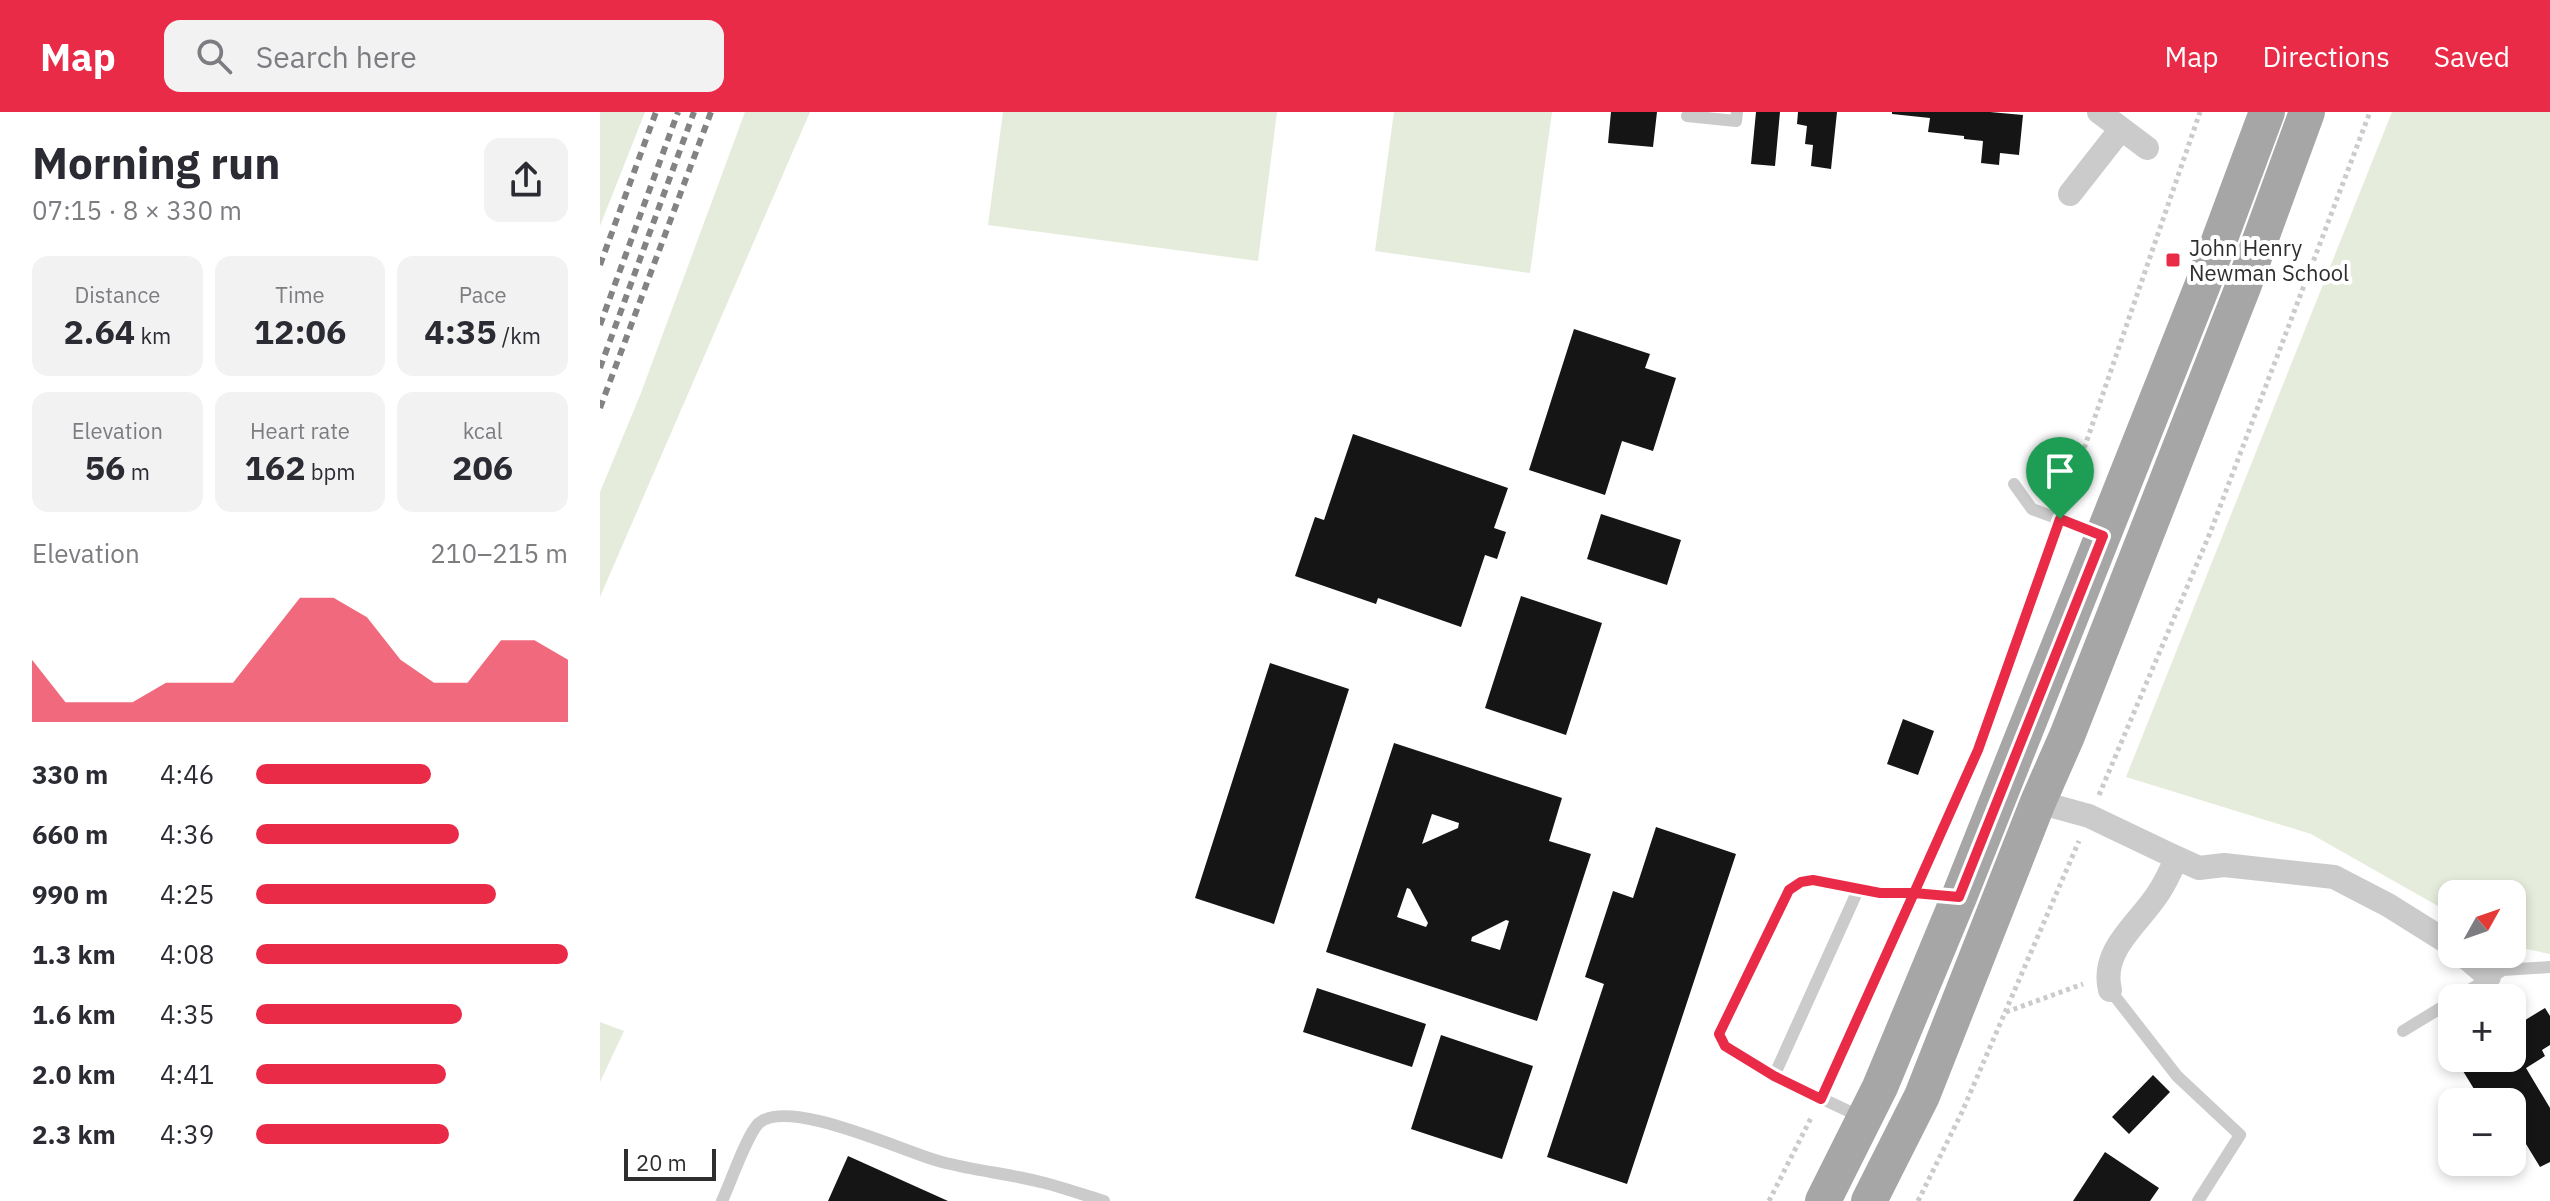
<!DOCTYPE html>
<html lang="en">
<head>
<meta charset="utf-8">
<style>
  body { margin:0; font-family:"IBM Plex Sans",sans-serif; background:#f2f2f3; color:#2b2b33; height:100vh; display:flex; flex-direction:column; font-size:30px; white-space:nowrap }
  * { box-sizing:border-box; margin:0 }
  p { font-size:26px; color:#7c7c81 }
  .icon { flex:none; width:44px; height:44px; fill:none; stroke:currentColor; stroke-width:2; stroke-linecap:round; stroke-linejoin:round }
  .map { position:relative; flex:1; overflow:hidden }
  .drawer { display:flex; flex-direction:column; background:#fff; width:600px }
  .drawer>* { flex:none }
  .needle { width:52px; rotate:50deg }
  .buttons { position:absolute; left:1838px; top:768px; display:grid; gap:16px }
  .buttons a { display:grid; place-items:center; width:88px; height:88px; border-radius:16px; background:#fff; box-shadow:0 4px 12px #0003; font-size:40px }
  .scale { position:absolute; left:24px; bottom:20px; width:92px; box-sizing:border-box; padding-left:8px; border:4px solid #2e2e2e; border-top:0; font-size:22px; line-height:28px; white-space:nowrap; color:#2e2e2e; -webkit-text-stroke:6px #fff; paint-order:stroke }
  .pin { position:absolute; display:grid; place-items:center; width:68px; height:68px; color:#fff; margin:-82px -34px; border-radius:50% 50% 50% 0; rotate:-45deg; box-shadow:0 0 8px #0007 }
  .pin .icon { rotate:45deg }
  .round { display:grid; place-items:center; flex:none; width:84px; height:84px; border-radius:16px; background:#f2f2f3 }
  .summary { display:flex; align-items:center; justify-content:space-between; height:136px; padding:0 32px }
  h1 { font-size:44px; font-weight:700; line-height:60px }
  .stats { display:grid; grid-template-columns:repeat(3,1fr); gap:12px; height:136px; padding:8px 32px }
  .stats div { display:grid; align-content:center; border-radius:16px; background:#f2f2f3; text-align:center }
  .stats b { font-size:34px; font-weight:700 }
  .stats small { font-size:22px; font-weight:400 }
  .stats p { font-size:22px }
  .chart { height:224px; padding:16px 32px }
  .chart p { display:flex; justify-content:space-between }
  .chart svg { width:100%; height:144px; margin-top:8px; fill:#ea2b47; opacity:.7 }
  ul { padding:0 32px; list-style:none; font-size:26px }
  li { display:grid; grid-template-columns:128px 96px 1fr; align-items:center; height:60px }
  li i { height:20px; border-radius:10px; background:#ea2b47 }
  header { display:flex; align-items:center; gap:48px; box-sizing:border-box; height:112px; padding:0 40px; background:#ea2b47; color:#fff }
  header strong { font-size:38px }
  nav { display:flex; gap:44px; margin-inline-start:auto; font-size:28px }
  .search { width:560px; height:72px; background:#f2f2f3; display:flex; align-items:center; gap:20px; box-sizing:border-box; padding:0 28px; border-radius:16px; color:#7c7c81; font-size:30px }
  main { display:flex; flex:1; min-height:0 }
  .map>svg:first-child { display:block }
  .green { fill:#e5ecdb }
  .building { fill:#151515; fill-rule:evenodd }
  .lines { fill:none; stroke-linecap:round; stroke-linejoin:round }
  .path { stroke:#cbcbcb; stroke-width:5; stroke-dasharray:4 4; stroke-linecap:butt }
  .lane { stroke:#cbcbcb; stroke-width:12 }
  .street { stroke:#cbcbcb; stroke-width:24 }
  .primary { stroke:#a6a6a6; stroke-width:36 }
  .rail { stroke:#838383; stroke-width:6; stroke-dasharray:8 6; stroke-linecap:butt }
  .route-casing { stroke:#fff; stroke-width:16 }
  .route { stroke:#ea2b47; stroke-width:10 }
  .poi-dot { fill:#ea2b47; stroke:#fff; stroke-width:3 }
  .labels { text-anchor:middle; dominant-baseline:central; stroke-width:8; stroke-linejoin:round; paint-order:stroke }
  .poi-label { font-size:22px; fill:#2e2e2e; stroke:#fff; text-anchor:start }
</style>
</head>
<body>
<header>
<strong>Map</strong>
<div class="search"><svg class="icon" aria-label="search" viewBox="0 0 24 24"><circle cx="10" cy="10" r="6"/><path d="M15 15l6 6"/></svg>Search here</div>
<nav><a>Map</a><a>Directions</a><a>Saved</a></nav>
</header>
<main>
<section class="drawer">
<div class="summary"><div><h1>Morning run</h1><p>07:15 · 8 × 330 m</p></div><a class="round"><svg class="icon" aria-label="share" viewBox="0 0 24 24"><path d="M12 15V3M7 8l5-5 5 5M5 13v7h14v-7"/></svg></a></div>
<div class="stats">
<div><p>Distance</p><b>2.64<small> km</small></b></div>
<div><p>Time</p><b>12:06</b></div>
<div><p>Pace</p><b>4:35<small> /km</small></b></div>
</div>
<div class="stats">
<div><p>Elevation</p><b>56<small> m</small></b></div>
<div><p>Heart rate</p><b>162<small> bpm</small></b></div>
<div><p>kcal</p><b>206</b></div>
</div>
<div class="chart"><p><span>Elevation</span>210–215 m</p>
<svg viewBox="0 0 160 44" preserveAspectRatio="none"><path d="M0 44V25L10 38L20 38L30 38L40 32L50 32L60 32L70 19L80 6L90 6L100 12L110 25L120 32L130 32L140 19L150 19L160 25V44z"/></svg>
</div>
<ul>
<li><b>330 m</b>4:46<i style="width:56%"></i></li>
<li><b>660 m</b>4:36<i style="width:65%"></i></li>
<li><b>990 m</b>4:25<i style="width:77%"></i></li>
<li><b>1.3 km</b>4:08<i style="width:100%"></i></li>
<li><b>1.6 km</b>4:35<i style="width:66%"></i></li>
<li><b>2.0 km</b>4:41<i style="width:61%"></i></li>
<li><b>2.3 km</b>4:39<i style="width:62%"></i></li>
</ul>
</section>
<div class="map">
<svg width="1950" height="1089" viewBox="0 0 1950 1089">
  <rect width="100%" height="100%" fill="#fff"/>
  <path class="green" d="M0 0H45L0 114Z
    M145 0H210L0 485V380L41 281Z
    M403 0H677L658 149 388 113Z
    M794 0H952L930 161 775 139Z
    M1792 0H1950V842L1912 834V782H1852V802L1711 722 1526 665Z
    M0 910 24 919 0 970Z"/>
  <path class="building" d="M1011 0H1057L1053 35 1008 31Z
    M1156 0H1180L1175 54 1151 52Z
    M1198 0H1237L1231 57 1211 54 1213 33 1205 32 1207 14 1197 12Z
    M1292 0H1390L1423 3 1419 43 1400 41 1399 53 1381 51 1383 29 1364 27V24L1328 20 1330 6 1292 2Z
    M974 217 1050 242 1045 256 1076 266 1053 339 1022 329 1005 383 929 358Z
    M753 322 908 376 894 416 906 420 897 447 885 443 861 515 778 486 776 492 695 464 715 405 724 408Z
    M1001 402 1081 428 1067 473 987 447Z
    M921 484 1002 511 966 623 885 596Z
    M670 551 749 577 674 812 595 786Z
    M1303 607 1334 619 1318 663 1287 652Z
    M794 631 962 686 949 729 991 742 937 909 726 840ZM832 702 859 711 858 716 822 732ZM807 776 810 777 828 811 826 815 797 805ZM906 808 909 809 900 838 871 829 872 825Z
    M1056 715 1136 742 1027 1072 947 1045 1004 872 985 865 1013 779 1033 786Z
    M717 876 826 912 812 955 703 920Z
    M1945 896 1950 904V933L1942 938 1945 944 1926 956 1950 996V1050L1940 1055 1926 1032 1912 1041V990H1882L1863 959 1884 946H1912V916Z
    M841 923 933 954 902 1047 811 1017Z
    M1553 963 1570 980 1529 1022 1512 1005Z
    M1505 1040 1559 1076 1550 1089H1473Z
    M248 1044 348 1089H228Z"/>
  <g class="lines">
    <path class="path" d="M1466 389 1600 0
      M1499 683 1610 421 1770 0
      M1322 762 1378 638 1453 425
      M1406 900 1483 872
      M1229 970 1305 801
      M1169 1089 1212 1004
      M1318 1089 1362 1000 1479 729"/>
    <path class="lane" d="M1087 4 1136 9 1137 0
      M1414 372 1432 397 1500 422
      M1510 878 1577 964 1640 1023 1598 1089
      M1856 886 1903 858 1950 855
      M1803 919 1852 889
      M1174 964 1258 778
      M1261 1005 1174 964 1125 934 1119 922 1189 778 1201 770 1213 768 1280 781 1355 784
      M122 1089C130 1072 147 1022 159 1011 190 985 306 1041 342 1050 376 1059 411 1062 445 1071 464 1076 484 1083 504 1089"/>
    <path class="street" d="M1499 0 1547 36
      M1470 82 1521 17
      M1438 690 1489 704 1577 746C1571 757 1566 770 1559 780 1540 811 1500 837 1510 878
      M1577 746 1599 756 1624 753 1734 765 1788 793 1852 833
      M1862 842 1889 865"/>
    <path class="primary" d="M1223 1089 1280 975 1359 785 1603 172 1667 0
      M1269 1089 1322 984 1438 690 1467 624 1643 175 1707 0"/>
    <path class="rail" d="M0 153 56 0
      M0 213 78 0
      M0 256 94 0
      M0 296 111 0"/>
  </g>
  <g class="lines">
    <g class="route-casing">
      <path id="route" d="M1460 407 1378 638 1314 781H1280L1213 768 1201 770 1189 778 1119 922 1125 934 1174 964 1221 987 1314 781 1359 785 1503 424 1460 407"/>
    </g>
    <use href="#route" class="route"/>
  </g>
  <rect class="poi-dot" x="1565" y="140" width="16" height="16" rx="4"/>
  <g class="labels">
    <g class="poi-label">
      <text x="1589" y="135">John Henry<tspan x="1589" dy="25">Newman School</tspan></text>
    </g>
  </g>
</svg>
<div class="buttons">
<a><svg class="needle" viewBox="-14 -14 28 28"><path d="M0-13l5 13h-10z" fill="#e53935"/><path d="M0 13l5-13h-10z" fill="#7c7c81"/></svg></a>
<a>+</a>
<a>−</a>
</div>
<div class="scale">20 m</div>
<div class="pin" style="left:1460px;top:407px;background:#1e9e55"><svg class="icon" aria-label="arrive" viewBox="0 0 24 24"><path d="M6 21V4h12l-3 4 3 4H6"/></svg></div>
</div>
</main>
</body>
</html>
